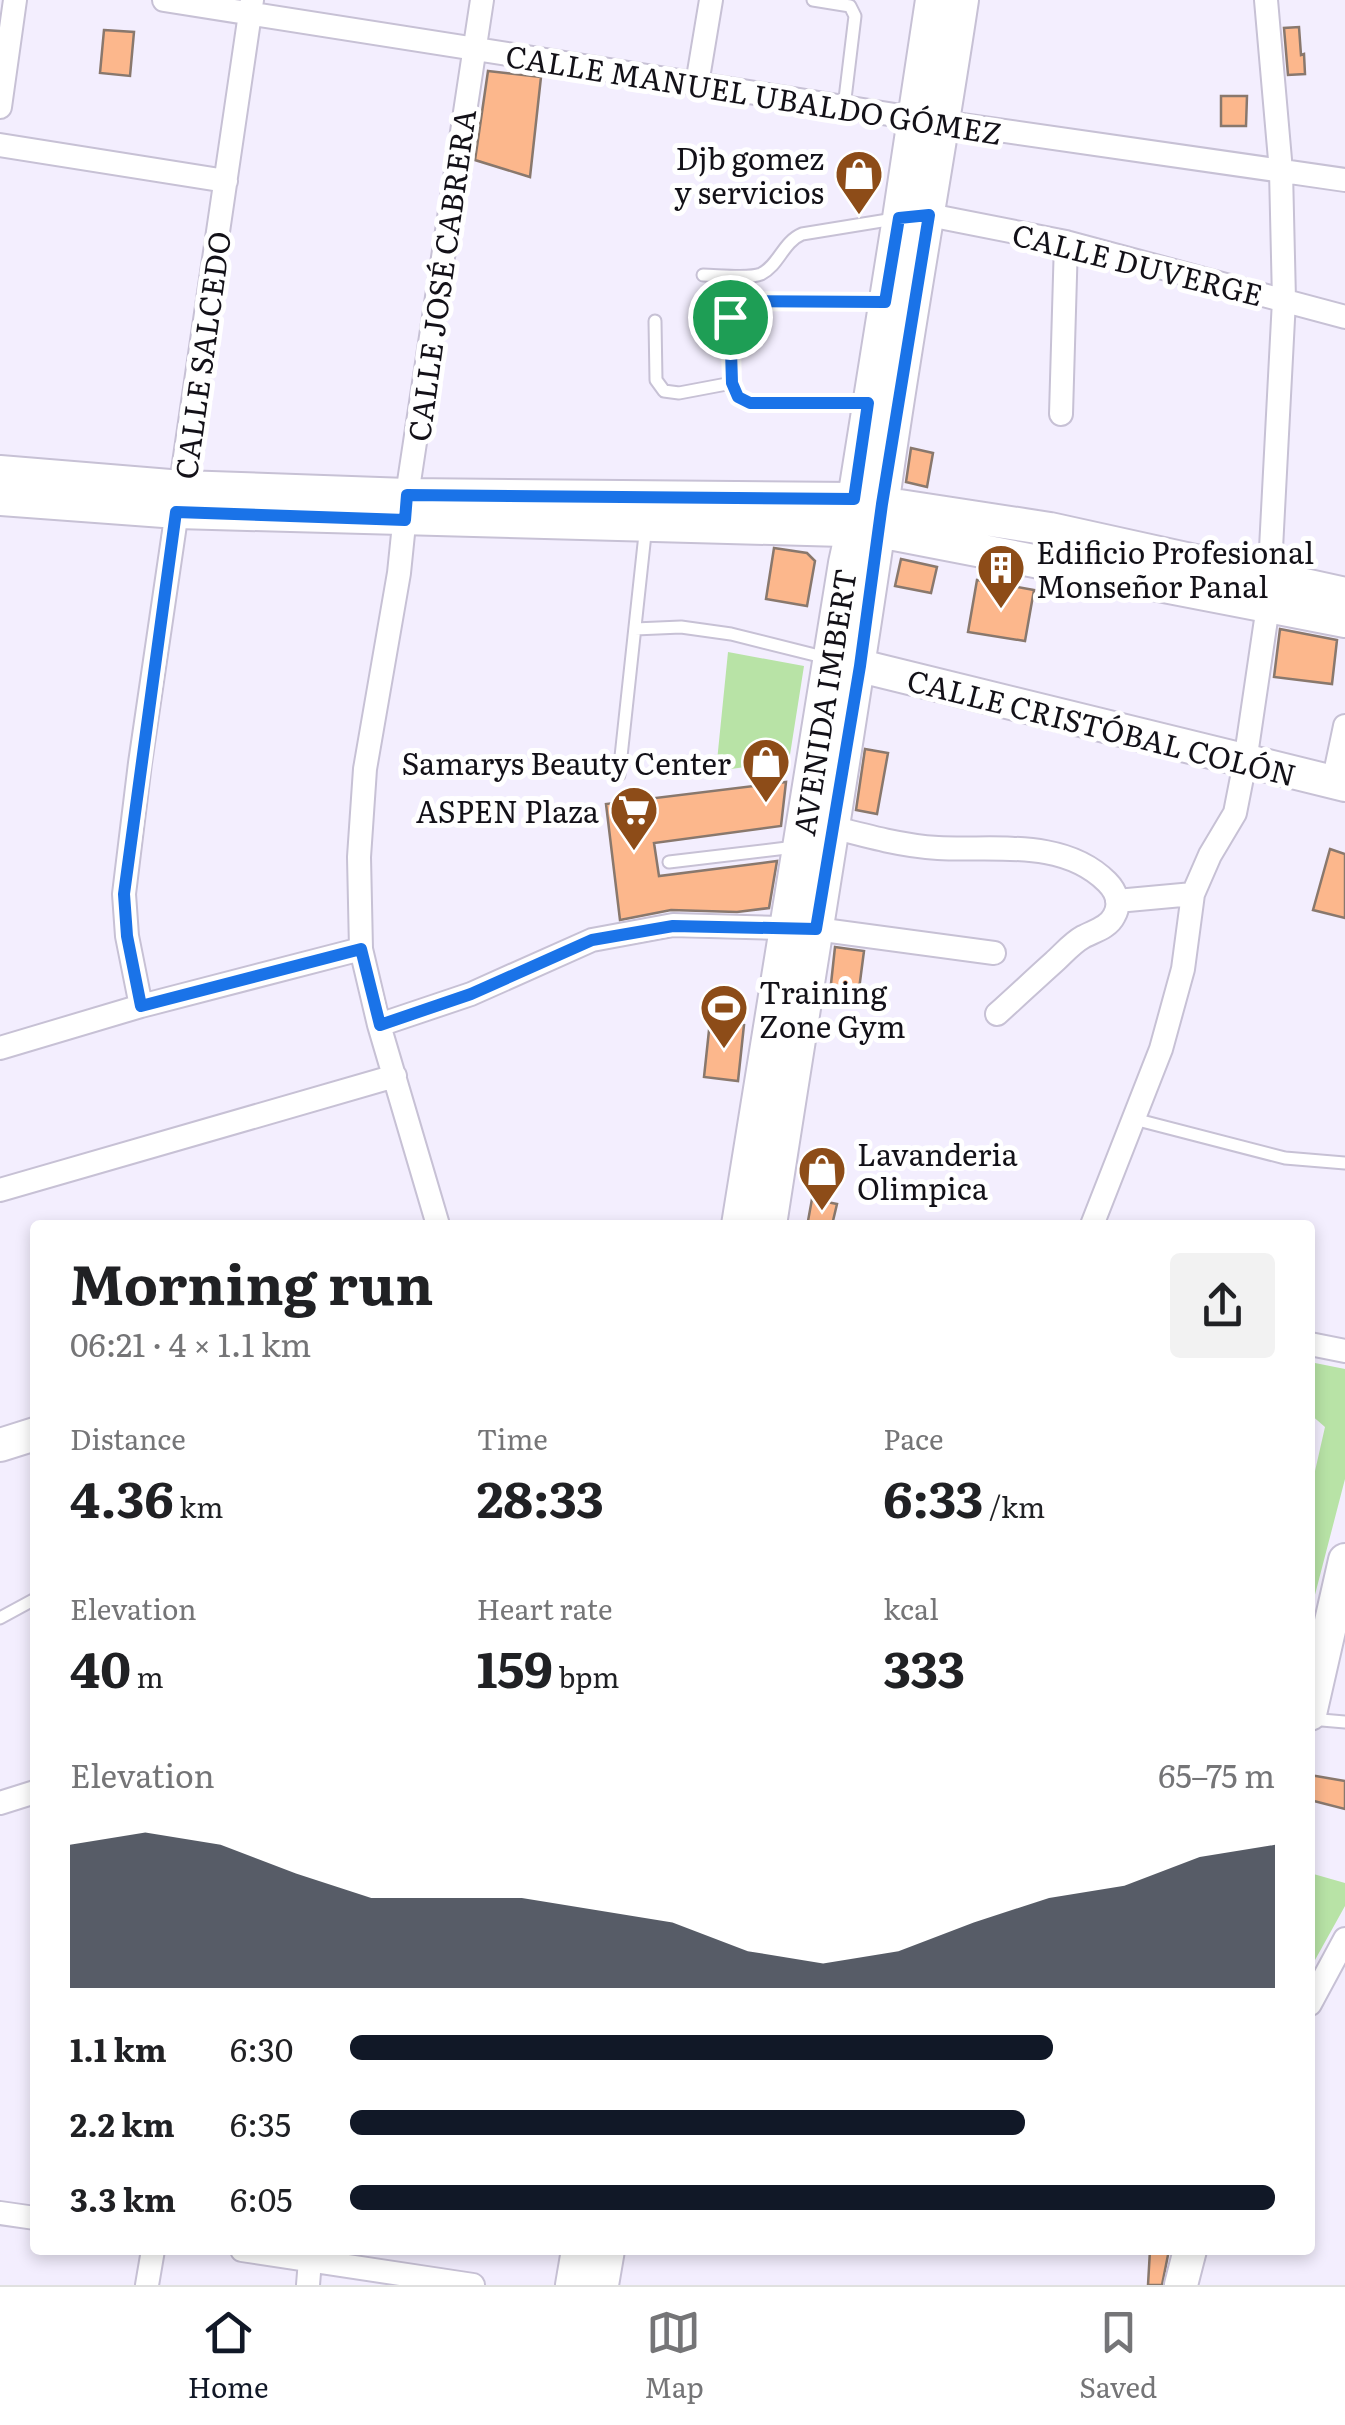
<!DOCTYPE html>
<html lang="en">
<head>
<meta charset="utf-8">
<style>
  body { margin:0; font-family:Literata,serif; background:#f2f2f2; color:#202124; height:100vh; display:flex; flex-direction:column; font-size:38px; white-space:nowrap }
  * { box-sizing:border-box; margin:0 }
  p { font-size:32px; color:#757577 }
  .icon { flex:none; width:55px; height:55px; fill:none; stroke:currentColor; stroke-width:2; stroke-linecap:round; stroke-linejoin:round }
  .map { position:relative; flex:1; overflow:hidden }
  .side { position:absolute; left:30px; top:1220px; width:1285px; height:1035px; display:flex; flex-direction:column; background:#fff; border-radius:10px; box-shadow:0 5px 15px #0003 }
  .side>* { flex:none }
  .pin { position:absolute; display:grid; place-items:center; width:85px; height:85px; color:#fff; margin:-42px; border:5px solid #fff; border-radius:50%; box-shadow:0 2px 10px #0007 }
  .round { display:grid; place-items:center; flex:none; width:105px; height:105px; border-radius:10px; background:#f2f2f2 }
  .summary { display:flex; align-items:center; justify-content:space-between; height:170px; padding:0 40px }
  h1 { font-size:55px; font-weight:700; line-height:75px }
  .figures { display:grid; grid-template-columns:repeat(3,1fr); gap:15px; height:170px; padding:10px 40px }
  .figures div { display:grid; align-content:center }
  .figures b { font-size:50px; font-weight:700 }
  .figures small { font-size:28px; font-weight:400 }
  .figures p { font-size:28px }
  .chart { height:280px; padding:20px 40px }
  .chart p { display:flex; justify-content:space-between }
  .chart svg { width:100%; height:180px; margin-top:10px; fill:#111827; opacity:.7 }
  ul { padding:0 40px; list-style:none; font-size:32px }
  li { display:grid; grid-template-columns:160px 120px 1fr; align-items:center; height:75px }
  li i { height:25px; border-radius:12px; background:#111827 }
  .tab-bar { display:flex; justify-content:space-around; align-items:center; height:140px; border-top:2px solid #e0e0e0; background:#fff; font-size:28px; color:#757577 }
  .tab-bar a { display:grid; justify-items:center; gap:5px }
  .tab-bar .current { color:#111827 }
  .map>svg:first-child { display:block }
  .green { fill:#b8e3a6 }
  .building { fill:#fcb78c; stroke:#89786d; stroke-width:2.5 }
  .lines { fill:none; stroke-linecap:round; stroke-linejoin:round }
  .lane-casing { stroke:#c7c1d5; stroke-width:15 }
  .street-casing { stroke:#c7c1d5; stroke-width:26 }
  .secondary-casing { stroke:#c7c1d5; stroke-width:36 }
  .lane { stroke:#fff; stroke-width:11 }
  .street { stroke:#fff; stroke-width:22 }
  .secondary { stroke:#fff; stroke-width:32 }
  .route-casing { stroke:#fff; stroke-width:20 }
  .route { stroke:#1a73e8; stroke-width:12 }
  .labels { text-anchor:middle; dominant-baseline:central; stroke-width:10; stroke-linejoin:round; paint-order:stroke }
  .street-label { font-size:30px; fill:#131118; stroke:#fff }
  .poi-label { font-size:30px; fill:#131118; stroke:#fff; text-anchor:end }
</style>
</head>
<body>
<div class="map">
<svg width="1345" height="2285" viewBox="0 0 1345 2285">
  <rect width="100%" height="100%" fill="#f3eefe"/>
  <path class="green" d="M728 652 804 666 789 761 716 771Z
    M1310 1362 1345 1369V1479L1310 1614V1493L1325 1427 1310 1414Z
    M1310 1873 1345 1883V1906L1310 1969Z"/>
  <path class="building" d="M1299 27 1301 55 1304 54 1305 74 1288 75 1284 28Z
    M104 30 134 32 130 76 100 73Z
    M488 71 541 77 530 177 475 160Z
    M1221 96H1247L1246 126H1221Z
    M911 448 933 453 927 487 906 482Z
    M774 548 807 553 815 561 807 606 766 599Z
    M901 559 937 567 931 593 895 586Z
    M977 580 1034 590 1025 641 968 632Z
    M1280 629 1337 640 1332 684 1274 677Z
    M865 749 888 753 877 814 856 810Z
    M786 782 781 826 654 843 659 876 777 861 769 908 737 912 671 910 620 920 606 804Z
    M1330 849 1345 854V918L1313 910Z
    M835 947 864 951 858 997 830 993Z
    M710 1021 744 1025 738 1081 704 1077Z
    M812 1199 837 1204 832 1225 808 1221Z
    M1310 1775 1345 1781V1809L1310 1800Z
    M1150 2250H1169L1162 2285H1148Z"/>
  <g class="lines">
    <g class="lane-casing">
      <path id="lane" d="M813 0 850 6 855 16 844 107
        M703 275C717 275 749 279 761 274 779 265 783 242 802 234L894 219
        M655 321 656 380 664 391 679 393 732 383
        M866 403H750L737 397 732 383 729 317 732 307 744 301H881
        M635 629 681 627 731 634 827 658
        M619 775 646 525
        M669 862 795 847
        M1134 1119 1285 1158 1345 1163
        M0 1618 35 1599
        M1310 1719 1345 1722"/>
    </g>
    <g class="street-casing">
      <path id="street" d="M164 0 914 118 1345 180
        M697 84 711 0
        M0 107 15 0
        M0 145 226 181
        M916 216 929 215 1066 242 1345 317
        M1061 414 1066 242
        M1333 783 1345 726
        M832 827C866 836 903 846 938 848 994 851 1063 838 1107 882 1116 891 1121 904 1114 916 1108 928 1094 931 1083 937 1072 943 1063 954 1054 962 1035 979 1016 997 997 1014
        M1117 901 1193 894
        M141 1006 127 936 124 894 140 763 252 0
        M379 1025 471 994 592 940 673 925 816 929 994 953
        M0 1048 141 1006 361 949
        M0 1190 395 1076
        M438 1225 379 1025 361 949 359 857 365 769 399 573 407 495 482 0
        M1092 1225 1161 1049 1183 969 1193 894 1210 855 1235 813 1245 762 1268 606 1284 300 1281 171 1266 0
        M1310 1344 1345 1351
        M0 1803 35 1792
        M1310 2004 1345 1939
        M0 2213 35 2218
        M242 2250 473 2285
        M147 2285 153 2250
        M308 2285 310 2260"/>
    </g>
    <g class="secondary-casing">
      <path id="secondary" d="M0 472 182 487 407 495 854 499 1050 529 1345 594
        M0 499 177 512 879 531 1345 621
        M840 661 1345 785
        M738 1225 845 563 852 531 854 499 899 218 932 0
        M770 1225C807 983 848 742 883 500 906 333 937 167 962 0
        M0 1445 35 1434
        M1310 1714 1345 1560
        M572 2285 578 2250
        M602 2285 608 2250
        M1181 2285 1190 2250"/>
    </g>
    <use href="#lane" class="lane"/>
    <use href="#street" class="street"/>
    <use href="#secondary" class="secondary"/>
  </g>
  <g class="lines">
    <g class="route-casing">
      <path id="route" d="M929 215 882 504 860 666 816 929 673 926 592 940 471 994 380 1025 361 949 141 1006 127 936 124 894 176 512 405 520 407 495 854 499 868 403H750L738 397 732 383 730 317 732 307 744 301 885 302 899 218Z"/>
    </g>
    <use href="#route" class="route"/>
  </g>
  <defs>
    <g id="shop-pin" transform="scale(2.5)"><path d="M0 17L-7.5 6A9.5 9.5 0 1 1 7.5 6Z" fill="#8d4c18" stroke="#fff"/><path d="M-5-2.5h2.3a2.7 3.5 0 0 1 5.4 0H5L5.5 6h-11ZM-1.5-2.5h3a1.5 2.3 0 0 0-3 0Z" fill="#fff"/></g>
    <g id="building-pin" transform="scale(2.5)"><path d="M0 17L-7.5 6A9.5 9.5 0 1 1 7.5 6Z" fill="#8d4c18" stroke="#fff"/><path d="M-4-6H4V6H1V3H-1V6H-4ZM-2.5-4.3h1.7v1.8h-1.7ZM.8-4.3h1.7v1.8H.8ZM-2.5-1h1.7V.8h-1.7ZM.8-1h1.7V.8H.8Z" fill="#fff"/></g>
    <g id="supermarket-pin" transform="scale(2.5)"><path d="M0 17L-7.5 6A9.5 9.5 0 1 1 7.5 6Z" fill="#8d4c18" stroke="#fff"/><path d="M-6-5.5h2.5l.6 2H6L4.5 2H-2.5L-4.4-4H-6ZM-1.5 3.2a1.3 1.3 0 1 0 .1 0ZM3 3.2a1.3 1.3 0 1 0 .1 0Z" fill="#fff"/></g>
    <g id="stadium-pin" transform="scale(2.5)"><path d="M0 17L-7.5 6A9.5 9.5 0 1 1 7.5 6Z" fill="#8d4c18" stroke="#fff"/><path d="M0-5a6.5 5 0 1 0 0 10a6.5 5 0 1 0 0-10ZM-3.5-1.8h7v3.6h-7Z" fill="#fff"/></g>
  </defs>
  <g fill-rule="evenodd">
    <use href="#shop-pin" x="859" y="174"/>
    <use href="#building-pin" x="1001" y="568"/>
    <use href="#shop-pin" x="766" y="762"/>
    <use href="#supermarket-pin" x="634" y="810"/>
    <use href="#stadium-pin" x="724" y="1008"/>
    <use href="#shop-pin" x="822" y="1170"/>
  </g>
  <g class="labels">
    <g class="street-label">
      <text transform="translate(754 93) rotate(9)">CALLE MANUEL UBALDO GÓMEZ</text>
      <text transform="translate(1138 263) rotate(14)">CALLE DUVERGE</text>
      <text transform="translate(440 275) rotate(-82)">CALLE JOSÉ CABRERA</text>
      <text transform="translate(201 355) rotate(-82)">CALLE SALCEDO</text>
      <text transform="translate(823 702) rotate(-81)">AVENIDA IMBERT</text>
      <text transform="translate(1102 726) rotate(14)">CALLE CRISTÓBAL COLÓN</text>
    </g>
    <g class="poi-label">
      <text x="824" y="157">Djb gomez<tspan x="824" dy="34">y servicios</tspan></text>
      <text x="1036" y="551" text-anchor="start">Edificio Profesional<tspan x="1036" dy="34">Monseñor Panal</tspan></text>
      <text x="731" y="762">Samarys Beauty Center</text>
      <text x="599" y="810">ASPEN Plaza</text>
      <text x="759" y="991" text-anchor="start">Training<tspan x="759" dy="34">Zone Gym</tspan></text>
      <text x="857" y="1153" text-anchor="start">Lavanderia<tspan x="857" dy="34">Olimpica</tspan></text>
    </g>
  </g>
</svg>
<div class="pin" style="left:730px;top:317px;background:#1e9e55"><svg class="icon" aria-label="arrive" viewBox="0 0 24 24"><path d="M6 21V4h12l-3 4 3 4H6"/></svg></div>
<section class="side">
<div class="summary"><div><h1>Morning run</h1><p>06:21 · 4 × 1.1 km</p></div><a class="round"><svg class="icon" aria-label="share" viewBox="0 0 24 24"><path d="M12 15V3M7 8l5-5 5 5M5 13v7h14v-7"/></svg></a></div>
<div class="figures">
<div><p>Distance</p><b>4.36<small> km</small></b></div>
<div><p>Time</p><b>28:33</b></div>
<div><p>Pace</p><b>6:33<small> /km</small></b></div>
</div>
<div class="figures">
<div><p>Elevation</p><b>40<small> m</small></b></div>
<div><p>Heart rate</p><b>159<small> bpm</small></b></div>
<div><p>kcal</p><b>333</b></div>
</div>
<div class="chart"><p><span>Elevation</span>65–75 m</p>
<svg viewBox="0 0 160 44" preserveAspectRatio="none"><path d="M0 44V9L10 6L20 9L30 16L40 22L50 22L60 22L70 25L80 28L90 35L100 38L110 35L120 28L130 22L140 19L150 12L160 9V44z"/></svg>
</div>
<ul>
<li><b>1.1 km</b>6:30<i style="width:76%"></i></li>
<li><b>2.2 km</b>6:35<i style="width:73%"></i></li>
<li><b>3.3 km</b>6:05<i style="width:100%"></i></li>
</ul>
</section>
</div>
<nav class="tab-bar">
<a class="current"><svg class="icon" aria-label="home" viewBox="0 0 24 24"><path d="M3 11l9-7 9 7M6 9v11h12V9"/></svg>Home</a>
<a><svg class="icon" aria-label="map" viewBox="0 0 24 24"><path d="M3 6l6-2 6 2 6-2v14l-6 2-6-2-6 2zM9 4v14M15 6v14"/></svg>Map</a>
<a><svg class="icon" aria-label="saved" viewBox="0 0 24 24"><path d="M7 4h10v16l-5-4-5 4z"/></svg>Saved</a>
</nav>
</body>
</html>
